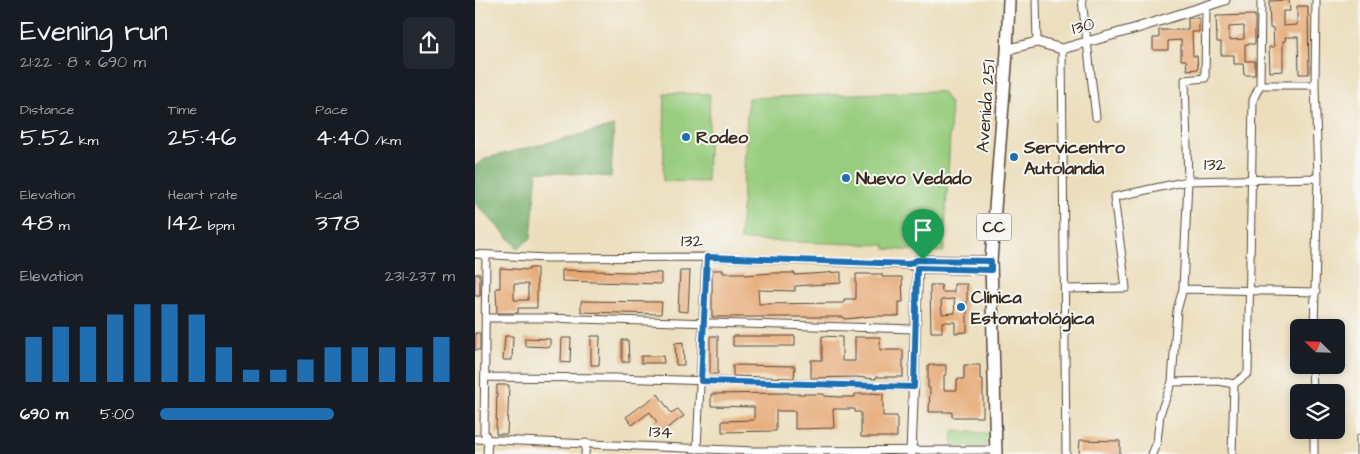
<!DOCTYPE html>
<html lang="en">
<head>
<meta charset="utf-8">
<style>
  body { margin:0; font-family:"Architects Daughter",sans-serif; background:#242831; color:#f1f3f6; height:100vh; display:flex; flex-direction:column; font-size:19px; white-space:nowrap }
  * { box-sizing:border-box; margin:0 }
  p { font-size:16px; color:#9ea1a6 }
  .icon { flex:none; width:28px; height:28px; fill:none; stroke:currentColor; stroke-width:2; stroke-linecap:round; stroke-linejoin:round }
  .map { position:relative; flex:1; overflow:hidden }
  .side { display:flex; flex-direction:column; background:#171b24; width:475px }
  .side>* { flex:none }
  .needle { width:32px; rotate:293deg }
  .fabs { position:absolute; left:815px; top:319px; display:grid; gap:10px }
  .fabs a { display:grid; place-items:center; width:55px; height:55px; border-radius:8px; background:#171b24; box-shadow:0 2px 8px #0003; font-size:25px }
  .pin { position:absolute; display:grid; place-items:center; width:42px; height:42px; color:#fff; margin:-51px -21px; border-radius:50% 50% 50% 0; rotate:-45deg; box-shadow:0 0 5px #0007 }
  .pin .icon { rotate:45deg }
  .round { display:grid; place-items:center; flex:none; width:52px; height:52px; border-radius:8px; background:#242831 }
  .overview { display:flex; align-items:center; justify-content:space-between; height:85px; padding:0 20px }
  h1 { font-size:28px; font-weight:600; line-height:38px }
  .figures { display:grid; grid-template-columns:repeat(3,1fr); gap:8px; height:85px; padding:5px 20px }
  .figures div { display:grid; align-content:center }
  .figures b { font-size:25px; font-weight:600 }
  .figures small { font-size:14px; font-weight:400 }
  .figures p { font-size:14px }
  .chart { height:140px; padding:10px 20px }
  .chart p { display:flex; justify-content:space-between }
  .chart svg { width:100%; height:90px; margin-top:5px; stroke:#1f6fb2; stroke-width:6 }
  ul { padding:0 20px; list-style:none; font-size:16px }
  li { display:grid; grid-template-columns:80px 60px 1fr; align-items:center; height:38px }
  li i { height:12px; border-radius:6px; background:#1f6fb2 }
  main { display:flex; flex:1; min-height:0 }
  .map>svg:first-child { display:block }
  .green { fill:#98cd7f; stroke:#6a7c4e }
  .forest { fill:#7ab06e; stroke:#5a6d46 }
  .building { fill:#e6a873; fill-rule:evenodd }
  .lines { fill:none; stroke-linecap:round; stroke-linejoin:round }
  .minor-casing { stroke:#564536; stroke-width:9 }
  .tertiary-casing { stroke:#564536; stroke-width:11 }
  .primary-casing { stroke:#564536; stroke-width:14 }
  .minor { stroke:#fff; stroke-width:7 }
  .tertiary { stroke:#fff; stroke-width:9 }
  .primary { stroke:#fff; stroke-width:11 }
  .route-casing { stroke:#fff; stroke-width:10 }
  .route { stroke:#1f6fb2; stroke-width:6 }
  .poi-dot { fill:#1f6fb2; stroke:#f6f6f2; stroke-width:2 }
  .labels { text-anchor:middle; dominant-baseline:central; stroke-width:4; stroke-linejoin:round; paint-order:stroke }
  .shield { fill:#f6f6f2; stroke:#73675e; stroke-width:1 }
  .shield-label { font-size:16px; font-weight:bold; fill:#3b2a1e }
  .street-label { font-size:18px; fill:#3b2a1e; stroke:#f6f6f2 }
  .poi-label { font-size:18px; font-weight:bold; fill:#3b2a1e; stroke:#f6f6f2; text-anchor:start }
</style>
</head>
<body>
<main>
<section class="side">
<div class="overview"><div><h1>Evening run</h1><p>21:22 · 8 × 690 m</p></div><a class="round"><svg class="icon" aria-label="share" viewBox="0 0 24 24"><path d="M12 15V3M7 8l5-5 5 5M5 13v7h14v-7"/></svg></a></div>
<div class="figures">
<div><p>Distance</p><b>5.52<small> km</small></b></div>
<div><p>Time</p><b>25:46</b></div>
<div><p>Pace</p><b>4:40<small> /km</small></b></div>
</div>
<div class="figures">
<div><p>Elevation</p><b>48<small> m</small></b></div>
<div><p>Heart rate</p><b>142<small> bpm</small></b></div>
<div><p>kcal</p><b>378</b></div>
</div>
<div class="chart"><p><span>Elevation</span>231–237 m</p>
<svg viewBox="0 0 160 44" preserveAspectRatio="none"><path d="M5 44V22M15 44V17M25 44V17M35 44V11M45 44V6M55 44V6M65 44V11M75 44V27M85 44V38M95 44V38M105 44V33M115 44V27M125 44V27M135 44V27M145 44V27M155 44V22"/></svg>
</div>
<ul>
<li><b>690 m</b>5:00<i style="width:59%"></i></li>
</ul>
</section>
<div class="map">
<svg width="885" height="454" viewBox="0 0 885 454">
  <rect width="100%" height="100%" fill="#f6f6f2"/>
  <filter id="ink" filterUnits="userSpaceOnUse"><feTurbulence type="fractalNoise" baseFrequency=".02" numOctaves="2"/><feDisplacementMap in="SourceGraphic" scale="10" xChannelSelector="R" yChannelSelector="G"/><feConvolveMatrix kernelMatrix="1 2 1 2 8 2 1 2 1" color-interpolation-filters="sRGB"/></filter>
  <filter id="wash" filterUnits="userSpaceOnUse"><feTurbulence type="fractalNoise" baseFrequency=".0096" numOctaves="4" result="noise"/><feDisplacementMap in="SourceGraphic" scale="20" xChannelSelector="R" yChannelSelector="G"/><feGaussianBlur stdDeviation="1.12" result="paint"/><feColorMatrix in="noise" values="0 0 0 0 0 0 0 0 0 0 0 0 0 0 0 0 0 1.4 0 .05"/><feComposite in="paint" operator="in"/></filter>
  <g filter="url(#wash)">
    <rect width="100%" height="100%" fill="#ecdebc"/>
    <path class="green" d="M460 91 467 92 475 104 476 115 469 252 410 249V245L265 240 273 98Z
      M190 93 235 94 232 182 188 181Z
      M478 431 515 433V440L513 444 506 446 477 445Z"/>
    <path class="forest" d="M139 126 136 177 62 171 56 238 43 248 0 203V166L12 158Z"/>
    <g id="blocks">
      <path class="building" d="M814 0 815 11H808V26L822 25V6H833L834 74H824L823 37H810L811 41H808V71L795 72 794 47H799L798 28H795L794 1Z
        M780 15V44H770V61H780V75H769L768 64H759V55H746V42H742L741 16ZM769 26V39L754 40V27Z
        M713 18H724V32H717L718 56H722L723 69 712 70 711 60H706V40L693 41V50H678V38H684V30H713Z
        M25 268 54 270V268H62V308H43V313H22L21 288H25ZM39 284H53V300H39Z
        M87 270 186 273V284L87 281Z
        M237 270H248V273H270V275L297 273H320V275L366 272V283L320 286V291L283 290 284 304 369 303V299H381V274H407V277H427L428 302H424V316H397L380 318 369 319V317H237Z
        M205 271H215L213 312 203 311Z
        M0 274H5V296H0Z
        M479 284H492V332L480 333V322H467V332H456L455 285H466L467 292H479ZM479 299 480 313 467 314 466 300Z
        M106 301 187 302 186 314 106 312Z
        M0 333H5V350H0Z
        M30 336H38L37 360H28Z
        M116 336H125L124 365H116Z
        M235 336H243V374H235Z
        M258 336H320V346H258Z
        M347 336 367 337V361H380V337H405V350H428V377H401V379L381 377 336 378V360H347Z
        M50 338 75 339V347L50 346Z
        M87 338H96L95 363 86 362Z
        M147 340H153L154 362H147Z
        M208 342 209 365H201L200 343Z
        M166 356H188L189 363H166Z
        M258 365 320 366 319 378 258 376Z
        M453 365H471V375H469V390H482V379H489V365H505V379H508V417H477V412H454L455 388H453Z
        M22 385H34L32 434H21Z
        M308 393H315V394H349V396L364 397H380V394H395V393L408 394V416H422V437H386V412H380V409H358L359 428 320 429V411H301V431L247 432V421L279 420V407L236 406V394Z
        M183 394 196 413 203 409 209 416 181 436 175 427 182 422 175 412 157 425 151 417Z
        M605 440 645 441V454H604Z"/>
    </g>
  </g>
  <g filter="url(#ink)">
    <use href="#blocks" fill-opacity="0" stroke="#564536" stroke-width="1"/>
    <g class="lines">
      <g class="minor-casing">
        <path id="minor" d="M561 0 562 42
          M607 0 621 117
          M587 49 591 454
          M785 85H840
          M0 254 71 258 231 257 434 265 442 268
          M11 256 9 432 13 440 12 454
          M590 289 651 288 639 197 713 181 843 178
          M708 289 841 292
          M11 318H71L440 329
          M839 328 843 178 840 85 841 0
          M837 365 838 392
          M11 377 139 378 439 387
          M697 382 743 381 759 384 773 373 778 100 785 85 786 0
          M839 430V454
          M0 439 279 451 521 450
          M222 449 231 257
          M110 454 111 443
          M677 454 682 442 685 414 697 382 702 310 708 289 713 181 710 80 730 78 731 7
          M757 454 759 384
          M885 454V438"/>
      </g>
      <g class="tertiary-casing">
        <path id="tertiary" d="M532 52 538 48 562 42 587 49 662 28 750 0
          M442 268 516 270
          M436 454 443 260 516 261"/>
      </g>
      <g class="primary-casing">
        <path id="primary" d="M521 454 516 261 532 52 534 0"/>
      </g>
      <use href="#minor" class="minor"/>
      <use href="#tertiary" class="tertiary"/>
      <use href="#primary" class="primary"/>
    </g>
  </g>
  <g class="lines" filter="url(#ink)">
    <g class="route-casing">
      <path id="route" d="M232 257 434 264 442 260 516 261V270L442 268 439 387 226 381Z"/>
    </g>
    <use href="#route" class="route"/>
  </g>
  <g class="poi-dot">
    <circle cx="211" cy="137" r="5"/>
    <circle cx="539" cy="157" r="5"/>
    <circle cx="371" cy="178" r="5"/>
    <circle cx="486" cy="307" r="5"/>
  </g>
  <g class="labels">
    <rect class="shield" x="501.5" y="213.5" width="35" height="27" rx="4"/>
    <g class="shield-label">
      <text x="519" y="227">CC</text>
    </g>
    <g class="street-label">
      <text transform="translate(608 26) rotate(-15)">130</text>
      <text transform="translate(511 106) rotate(-86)">Avenida 251</text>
      <text x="740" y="164">132</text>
      <text transform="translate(217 241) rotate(1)">132</text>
      <text transform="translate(186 432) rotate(3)">134</text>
    </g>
    <g class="poi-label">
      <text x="221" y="137">Rodeo</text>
      <text x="549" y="147">Servicentro<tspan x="549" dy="21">Autolandia</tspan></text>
      <text x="381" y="178">Nuevo Vedado</text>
      <text x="496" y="297">Clínica<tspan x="496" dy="21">Estomatológica</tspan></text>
    </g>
  </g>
</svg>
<div class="fabs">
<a><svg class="needle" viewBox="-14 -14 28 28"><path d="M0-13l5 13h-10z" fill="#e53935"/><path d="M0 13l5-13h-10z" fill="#9ea1a6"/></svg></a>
<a><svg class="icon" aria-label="layers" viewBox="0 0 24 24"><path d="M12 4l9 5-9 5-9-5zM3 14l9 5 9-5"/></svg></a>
</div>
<div class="pin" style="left:448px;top:260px;background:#1e9e55"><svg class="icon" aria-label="arrive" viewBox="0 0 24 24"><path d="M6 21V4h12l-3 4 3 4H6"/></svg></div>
</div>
</main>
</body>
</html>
